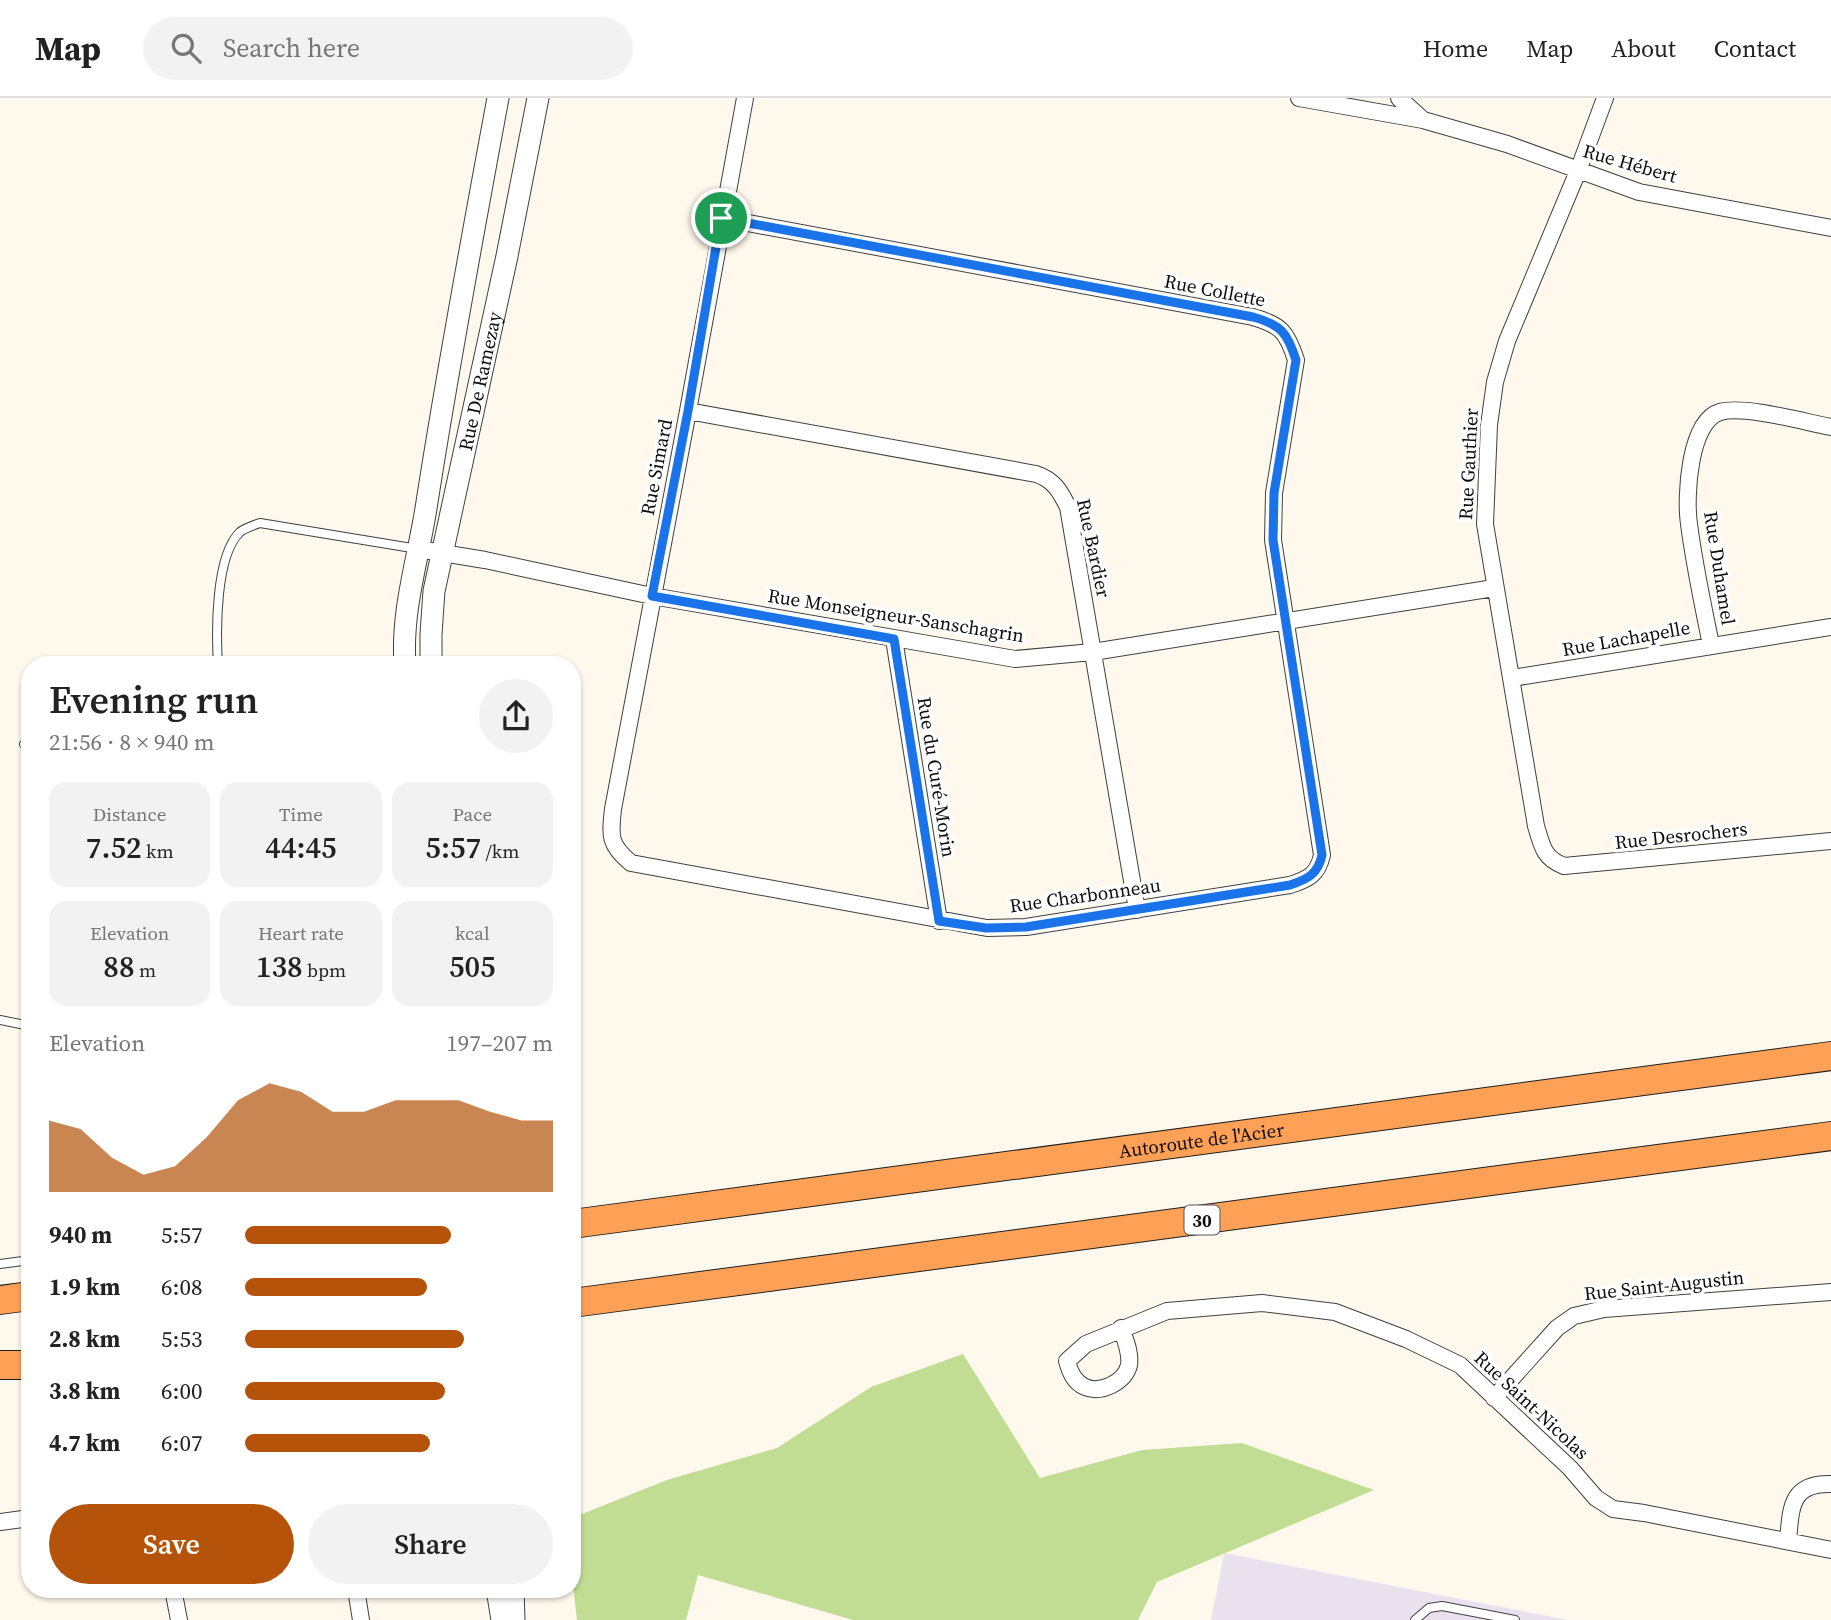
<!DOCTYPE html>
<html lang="en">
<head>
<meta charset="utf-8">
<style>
  body { margin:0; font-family:"Source Serif 4",serif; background:#f2f2f2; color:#222; height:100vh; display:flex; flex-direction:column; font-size:26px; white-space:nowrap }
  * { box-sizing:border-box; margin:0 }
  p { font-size:23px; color:#767676 }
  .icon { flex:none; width:38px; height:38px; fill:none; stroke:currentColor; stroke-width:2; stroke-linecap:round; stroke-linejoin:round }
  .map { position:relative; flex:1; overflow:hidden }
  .side { position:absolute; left:21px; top:558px; width:560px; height:942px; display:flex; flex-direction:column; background:#fff; border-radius:28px; box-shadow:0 2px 5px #0004 }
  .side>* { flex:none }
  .pin { position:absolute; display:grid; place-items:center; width:60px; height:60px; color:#fff; margin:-30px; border:4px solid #fff; border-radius:50%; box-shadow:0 2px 7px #0007 }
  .round { display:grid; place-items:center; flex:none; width:74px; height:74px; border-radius:37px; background:#f2f2f2 }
  .overview { display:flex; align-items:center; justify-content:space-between; height:119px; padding:0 28px }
  h1 { font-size:38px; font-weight:600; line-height:52px }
  .stats { display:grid; grid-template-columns:repeat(3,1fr); gap:10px; height:119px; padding:7px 28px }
  .stats div { display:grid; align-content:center; border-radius:18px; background:#f2f2f2; text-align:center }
  .stats b { font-size:30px; font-weight:600 }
  .stats small { font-size:19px; font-weight:400 }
  .stats p { font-size:19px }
  .chart { height:196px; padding:14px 28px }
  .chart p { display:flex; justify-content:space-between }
  .chart svg { width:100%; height:126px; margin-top:7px; fill:#b45309; opacity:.7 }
  .action { display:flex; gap:14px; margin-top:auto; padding:14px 28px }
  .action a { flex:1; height:80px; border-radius:42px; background:#b45309; color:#fff; font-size:28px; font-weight:600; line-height:80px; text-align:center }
  .action a+a { background:#f2f2f2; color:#222 }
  ul { padding:0 28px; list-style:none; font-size:23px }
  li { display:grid; grid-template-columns:112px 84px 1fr; align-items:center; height:52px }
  li i { height:18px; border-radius:9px; background:#b45309 }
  header { display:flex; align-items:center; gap:42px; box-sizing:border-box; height:98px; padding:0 35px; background:#fff; border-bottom:2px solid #e0e0e0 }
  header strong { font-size:33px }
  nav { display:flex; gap:38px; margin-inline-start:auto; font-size:24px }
  .search { width:490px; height:63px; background:#f2f2f2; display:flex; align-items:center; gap:18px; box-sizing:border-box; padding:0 24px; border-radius:38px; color:#767676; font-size:26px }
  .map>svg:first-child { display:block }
  .industrial { fill:#e9e1ed }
  .forest { fill:#c0dd93 }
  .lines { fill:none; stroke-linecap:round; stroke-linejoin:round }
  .service-casing { stroke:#404040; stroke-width:10 }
  .minor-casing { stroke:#404040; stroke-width:18 }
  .tertiary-casing { stroke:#404040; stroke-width:23 }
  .trunk-casing { stroke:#1e1e1e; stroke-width:30 }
  .service { stroke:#fff; stroke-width:8 }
  .minor { stroke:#fff; stroke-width:16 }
  .tertiary { stroke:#fff; stroke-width:21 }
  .trunk { stroke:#fea056; stroke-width:28 }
  .route-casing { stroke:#fff; stroke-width:14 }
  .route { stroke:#1a73e8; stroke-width:9 }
  .labels { text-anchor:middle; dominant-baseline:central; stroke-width:7; stroke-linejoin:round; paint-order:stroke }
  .shield { fill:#fff; stroke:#565656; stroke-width:2 }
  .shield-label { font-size:18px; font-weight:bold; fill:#0d0d0d }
  .street-label { font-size:19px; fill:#0d0d0d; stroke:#fff }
</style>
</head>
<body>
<header>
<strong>Map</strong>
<div class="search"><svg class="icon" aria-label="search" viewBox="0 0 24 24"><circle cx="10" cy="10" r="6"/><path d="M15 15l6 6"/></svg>Search here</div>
<nav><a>Home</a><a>Map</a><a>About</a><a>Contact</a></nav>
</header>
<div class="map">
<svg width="1831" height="1522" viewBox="0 0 1831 1522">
  <rect width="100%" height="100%" fill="#fff9ed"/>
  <path class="industrial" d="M1224 1455 1568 1522H1211Z"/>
  <path class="forest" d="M963 1256 1040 1380 1142 1352 1242 1345 1374 1392 1157 1484 1138 1522H853L698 1477 686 1522H577L572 1478V1420L667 1382 777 1350 871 1289Z"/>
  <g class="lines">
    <g class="service-casing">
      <path id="service" d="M218 567C216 534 215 458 240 434 245 430 254 427 260 425L418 451
        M24 646 30 647
        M0 922 30 928
        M0 1166 30 1162
        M1415 1522 1429 1510 1442 1508 1515 1522"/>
    </g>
    <g class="minor-casing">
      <path id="minor" d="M1299 0 1423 22 1507 46 1639 94 1831 130
        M1399 0 1423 22
        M1605 0 1578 73 1507 243 1495 284 1489 327 1485 426 1536 728C1542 747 1543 760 1564 768L1831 743
        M721 120 1253 219C1281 227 1287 234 1296 262L1274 395 1273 442 1322 757C1318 776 1309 781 1290 787L1026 829 987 830 631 765C609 747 610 738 613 711L688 313 745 0
        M688 313 1036 376C1054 382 1060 393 1068 409L1137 812
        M418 451 485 462 652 498 1015 561 1093 554 1494 490
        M894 541 939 823
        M1711 547C1703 507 1694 466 1689 426 1685 399 1689 323 1720 314 1745 307 1804 324 1831 329
        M1512 580 1831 529
        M1121 1230C1125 1241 1131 1255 1129 1267 1125 1284 1101 1296 1085 1289 1074 1284 1070 1274 1067 1263L1086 1246 1167 1213 1262 1205 1335 1214 1406 1241 1460 1267 1570 1370 1596 1400 1613 1411 1644 1415 1831 1452
        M1494 1300 1557 1230 1574 1218 1604 1211 1831 1194
        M0 1424 30 1420
        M1788 1443C1791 1410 1790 1385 1831 1386
        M173 1491 179 1522
        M356 1491 361 1522"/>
    </g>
    <g class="tertiary-casing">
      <g id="tertiary">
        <path d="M405 567C401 511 419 459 427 404 448 269 473 135 498 0"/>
        <path id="s1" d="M431 567V536L434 493 507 158 538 0"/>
        <path d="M497 1491 502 1522"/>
        <path d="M513 1491 514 1522"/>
      </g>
    </g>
    <g class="trunk-casing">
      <g id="trunk">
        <path id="s2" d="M572 1126 1831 958"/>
        <path d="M0 1202 30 1198"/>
        <path d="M572 1205 1831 1038"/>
        <path d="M0 1267H30"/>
      </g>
    </g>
    <use href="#service" class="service"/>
    <use href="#minor" class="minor"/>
    <use href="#tertiary" class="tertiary"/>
    <use href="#trunk" class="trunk"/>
  </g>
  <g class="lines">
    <g class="route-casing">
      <path id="route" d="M721 120 1253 219C1281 227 1287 234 1296 262L1274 395 1273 442 1322 757C1318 776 1308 781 1290 787L1026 829 986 830 939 823 894 541 652 498 688 313Z"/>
    </g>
    <use href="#route" class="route"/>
  </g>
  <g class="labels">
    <rect class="shield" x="1184.5" y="1107.5" width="35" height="29" rx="5"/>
    <g class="shield-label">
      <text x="1202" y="1122">30</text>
    </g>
    <g class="street-label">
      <text transform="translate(1630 65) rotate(16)">Rue Hébert</text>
      <text transform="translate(1215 192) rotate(11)">Rue Collette</text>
      <text stroke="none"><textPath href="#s1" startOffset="289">Rue De Ramezay</textPath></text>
      <text transform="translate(1468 366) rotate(-87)">Rue Gauthier</text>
      <text transform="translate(656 369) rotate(-79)">Rue Simard</text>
      <text transform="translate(1094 450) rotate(78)">Rue Bardier</text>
      <text transform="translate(1720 470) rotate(81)">Rue Duhamel</text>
      <text transform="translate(896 517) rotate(9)">Rue Monseigneur-Sanschagrin</text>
      <text transform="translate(1626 540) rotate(-10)">Rue Lachapelle</text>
      <text transform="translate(937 679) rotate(81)">Rue du Curé-Morin</text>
      <text transform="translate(1681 737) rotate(-6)">Rue Desrochers</text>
      <text transform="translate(1085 797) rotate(-8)">Rue Charbonneau</text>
      <text stroke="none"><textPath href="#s2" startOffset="635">Autoroute de l'Acier</textPath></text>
      <text transform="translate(1664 1187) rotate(-6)">Rue Saint-Augustin</text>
      <text transform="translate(1532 1307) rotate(43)">Rue Saint-Nicolas</text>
    </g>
  </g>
</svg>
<div class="pin" style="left:721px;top:120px;background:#1e9e55"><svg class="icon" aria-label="arrive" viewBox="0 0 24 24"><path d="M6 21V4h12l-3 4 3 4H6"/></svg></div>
<section class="side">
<div class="overview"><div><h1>Evening run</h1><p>21:56 · 8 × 940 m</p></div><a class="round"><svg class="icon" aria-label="share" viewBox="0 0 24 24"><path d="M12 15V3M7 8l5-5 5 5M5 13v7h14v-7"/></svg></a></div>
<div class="stats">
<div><p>Distance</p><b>7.52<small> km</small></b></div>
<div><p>Time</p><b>44:45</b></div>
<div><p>Pace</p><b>5:57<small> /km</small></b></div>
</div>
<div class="stats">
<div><p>Elevation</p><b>88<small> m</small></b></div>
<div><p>Heart rate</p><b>138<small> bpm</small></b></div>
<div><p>kcal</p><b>505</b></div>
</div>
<div class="chart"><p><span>Elevation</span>197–207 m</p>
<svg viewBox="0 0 160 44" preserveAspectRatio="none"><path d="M0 44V19L10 22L20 32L30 38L40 35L50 25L60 12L70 6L80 9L90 16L100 16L110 12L120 12L130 12L140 16L150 19L160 19V44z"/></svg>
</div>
<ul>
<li><b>940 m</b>5:57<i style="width:67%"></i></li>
<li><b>1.9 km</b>6:08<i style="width:59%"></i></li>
<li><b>2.8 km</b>5:53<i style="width:71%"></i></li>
<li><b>3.8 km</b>6:00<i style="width:65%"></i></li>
<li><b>4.7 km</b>6:07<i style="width:60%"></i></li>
</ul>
<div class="action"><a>Save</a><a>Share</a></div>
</section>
</div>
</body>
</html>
